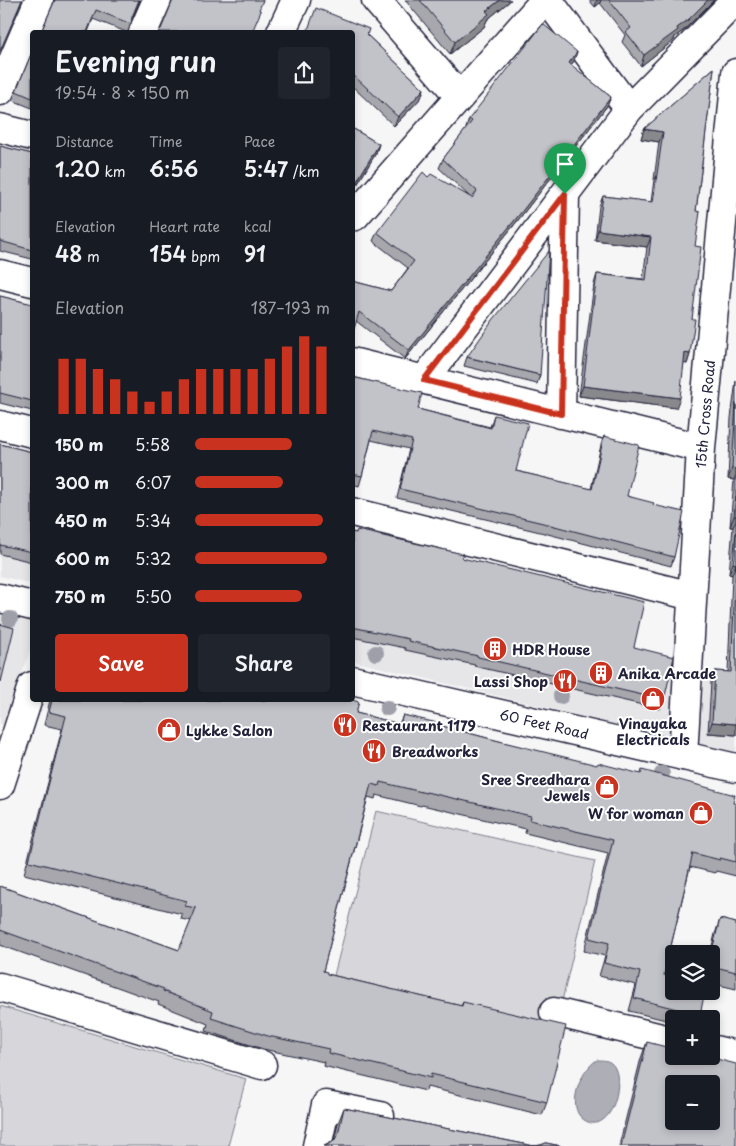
<!DOCTYPE html>
<html lang="en">
<head>
<meta charset="utf-8">
<style>
  body { margin:0; font-family:"Playpen Sans",sans-serif; background:#20242c; color:#f1f3f6; height:100vh; display:flex; flex-direction:column; font-size:19px; white-space:nowrap }
  * { box-sizing:border-box; margin:0 }
  p { font-size:16px; color:#9ea1a6 }
  .icon { flex:none; width:28px; height:28px; fill:none; stroke:currentColor; stroke-width:2; stroke-linecap:round; stroke-linejoin:round }
  .map { position:relative; flex:1; overflow:hidden }
  .panel { position:absolute; left:30px; top:30px; width:325px; height:672px; display:flex; flex-direction:column; background:#171b24; border-radius:5px; box-shadow:0 2px 8px #0003 }
  .panel>* { flex:none }
  .fabs { position:absolute; left:665px; top:945px; display:grid; gap:10px }
  .fabs a { display:grid; place-items:center; width:55px; height:55px; border-radius:5px; background:#171b24; box-shadow:0 2px 8px #0003; font-size:25px }
  .pin { position:absolute; display:grid; place-items:center; width:42px; height:42px; color:#fff; margin:-51px -21px; border-radius:50% 50% 50% 0; rotate:-45deg; box-shadow:0 0 5px #0007 }
  .pin .icon { rotate:45deg }
  .round { display:grid; place-items:center; flex:none; width:52px; height:52px; border-radius:5px; background:#20242c }
  .summary { display:flex; align-items:center; justify-content:space-between; height:85px; padding:0 25px }
  h1 { font-size:28px; font-weight:600; line-height:38px }
  .figures { display:grid; grid-template-columns:repeat(3,1fr); gap:8px; height:85px; padding:5px 25px }
  .figures div { display:grid; align-content:center }
  .figures b { font-size:21px; font-weight:600 }
  .figures small { font-size:14px; font-weight:400 }
  .figures p { font-size:14px }
  .chart { height:140px; padding:10px 25px }
  .chart p { display:flex; justify-content:space-between }
  .chart svg { width:100%; height:90px; margin-top:5px; stroke:#c8321e; stroke-width:6 }
  .cta { display:flex; gap:10px; margin-top:auto; padding:10px 25px }
  .cta a { flex:1; height:58px; border-radius:5px; background:#c8321e; color:#fff; font-size:20px; font-weight:600; line-height:58px; text-align:center }
  .cta a+a { background:#20242c; color:#f1f3f6 }
  ul { padding:0 25px; list-style:none; font-size:16px }
  li { display:grid; grid-template-columns:80px 60px 1fr; align-items:center; height:38px }
  li i { height:12px; border-radius:6px; background:#c8321e }
  .map>svg:first-child { display:block }
  .built { fill:#e6e6e9 }
  .green { fill:#d7d7db; stroke:#7c7c8b }
  .water { fill:#aeaeb7; stroke:#767685 }
  .lines { fill:none; stroke-linecap:round; stroke-linejoin:round }
  .street-casing { stroke:#22223b; stroke-width:31 }
  .secondary-casing { stroke:#22223b; stroke-width:31 }
  .street { stroke:#fff; stroke-width:28 }
  .secondary { stroke:#fff; stroke-width:28 }
  .tree { fill:#9f9faa }
  .wall { fill:#a7a7ad; stroke:#22223b }
  .shaded-wall { fill:#88888d; stroke:#22223b }
  .building { fill:#c2c2c9; stroke:#22223b; fill-rule:evenodd }
  .route-casing { stroke:#fff; stroke-width:10 }
  .route { stroke:#c8321e; stroke-width:6 }
  .labels { text-anchor:middle; dominant-baseline:central; stroke-width:4; stroke-linejoin:round; paint-order:stroke }
  .street-label { font-size:14px; fill:#22223b; stroke:#fff }
  .poi-label { font-size:14px; font-weight:bold; fill:#22223b; stroke:#fff; text-anchor:start }
</style>
</head>
<body>
<div class="map">
<svg width="736" height="1146" viewBox="0 0 736 1146">
  <rect width="100%" height="100%" fill="#f6f6f7"/>
  <filter id="ink" filterUnits="userSpaceOnUse"><feTurbulence type="fractalNoise" baseFrequency=".02" numOctaves="2"/><feDisplacementMap in="SourceGraphic" scale="10" xChannelSelector="R" yChannelSelector="G"/><feConvolveMatrix kernelMatrix="1 2 1 2 8 2 1 2 1" color-interpolation-filters="sRGB"/></filter>
  <g filter="url(#ink)">
    <path class="built" d="M0 504 32 512V584L0 576Z
      M353 589 677 668 672 738 353 661Z
      M0 612 32 619V644L5 725 0 724Z
      M704 674 736 677V754L698 745Z"/>
    <path class="green" d="M376 811 595 861 554 1035 332 983Z
      M0 1006 246 1079 228 1146H0Z"/>
    <path class="water" d="M597 1060C602 1060 607 1060 611 1063 627 1076 613 1132 588 1122 563 1112 580 1070 597 1060Z"/>
    <g class="lines">
      <g class="street-casing">
        <path id="street" d="M376 0 460 97
          M548 0 629 109
          M143 32 157 0
          M281 32 296 0
          M0 91 39 0
          M0 128 32 136
          M352 215 355 216 545 0
          M0 274 32 282
          M352 362 701 448
          M424 380 629 109 736 0
          M561 414 565 194
          M0 425 32 433
          M352 512 692 596
          M683 756 701 448 736 73
          M0 785 32 686
          M0 987 262 1065
          M554 1012 674 1041
          M711 1049 736 1055
          M317 1146 326 1105 380 1116"/>
      </g>
      <g class="secondary-casing">
        <path id="secondary" d="M0 598 32 606
          M352 680 736 768"/>
      </g>
      <use href="#street" class="street"/>
      <use href="#secondary" class="secondary"/>
    </g>
    <g class="tree">
      <circle cx="10" cy="619" r="8"/>
      <circle cx="376" cy="653" r="8"/>
      <circle cx="561" cy="696" r="8"/>
      <circle cx="387" cy="708" r="8"/>
      <circle cx="662" cy="774" r="8"/>
    </g>
    <path class="wall" d="M54 0H140L132 19 128 32H126L93 19 88 32H41L54 4Z
      M405 0H511L487 20 484 27 450 54Z
      M589 0H714L684 30 675 37 674 40 641 66 622 42 625 35 600 3 595 7Z
      M352 32 367 35 424 89 421 98 394 126 352 86Z
      M32 52V108L12 100Z
      M574 61 571 65 611 97 607 106 519 219 405 359 356 321 352 334V281L391 291 408 268 373 241 377 232 428 177 469 196 439 168 443 159 466 129V128L469 119Z
      M714 68 696 211 690 354 687 364 684 363 676 408 579 396 594 284 597 274 643 279 647 247 595 240 599 206 603 196 651 202 659 142 641 139 644 129Z
      M352 128 379 144 376 153 354 190 352 189Z
      M0 146 32 154V259L0 251Z
      M0 296 32 304V411L0 403Z
      M467 357 540 375 537 384 464 366Z
      M352 377 418 409 490 427 494 415 516 471 591 489 601 445 604 436 627 496 653 505 674 557 671 566 540 532 397 498 409 449 371 440 362 476 359 486 352 484Z
      M736 381V735L708 733 711 682 715 671 728 672 732 575 729 574 733 527H730L734 480 728 479 731 418Z
      M0 444 32 452V562L0 554Z
      M352 532 462 558 634 647 664 700 660 709 474 666 475 665 405 650V648L352 637Z
      M50 700H352L356 713 399 724 403 715 442 726 736 804V876L716 871 715 873 690 867 664 975 700 1015 698 1019H674V1022L629 1011 636 985 599 976 605 956 584 951 608 853 525 833 526 829 422 805 421 806 376 795 375 799 368 797 323 971 327 974 461 1006 463 1002 547 1102 542 1115 427 1087 426 1091 323 1066 324 1062 263 1049 206 1031 208 1024 158 1004 159 1002 0 945V886L179 950 191 921 181 919 182 914 24 874 62 729 44 725Z
      M720 919 736 923V989L711 983V954H710L715 934Z
      M647 1042 736 1146H619L641 1058Z
      M344 1108 534 1146 541 1145 546 1143 561 1146H324L334 1141 338 1123Z"/>
    <path class="shaded-wall" d="M500 0H511L487 20 484 27 450 54 455 42 486 11Z
      M597 0H601L600 3 595 7Z
      M708 0H714L684 30 675 37 674 40 641 66 644 55 677 28Z
      M577 52 574 61 565 72 569 63Z
      M424 89 421 98 394 126 398 117Z
      M611 97 607 106 519 219 405 359 409 350Z
      M644 129 663 132 659 142 641 139Z
      M379 144 376 153 354 190 357 181Z
      M598 230 651 237 647 247 595 240Z
      M685 353 690 354 687 364 682 363Z
      M583 386 680 398 676 408 579 396Z
      M732 468 736 469V475L734 480 728 479Z
      M734 516H736V520L733 527H730Z
      M733 563 736 564 732 575 729 574Z
      M712 722 736 724V735L708 733Z"/>
    <path class="building" d="M0 0H22L0 51Z
      M55 0H139L132 17 131 24 96 10 87 32H41Z
      M173 0H263L259 10 261 11 252 32H158L161 29Z
      M420 0H500L486 11 489 14 455 42Z
      M609 0H708L688 20 677 28 678 30 644 55 626 32 631 28Z
      M316 8 369 29 367 35 424 89 398 117 352 74V32H307Z
      M543 24 577 52 569 63 611 97 523 210 409 350 359 312 354 329 352 328V281L391 291 414 261 377 232 423 172 428 177 431 174 472 198 477 191 443 159 472 121 469 119Z
      M32 52V98L16 91Z
      M714 68 696 211 700 212 695 246 701 247 692 319H695L690 354 685 353 680 398 583 386 597 274 646 280 651 237 598 230 603 196 653 202 663 132 644 129Z
      M352 128 379 144 357 181 352 178Z
      M0 146 32 154V250L0 241Z
      M549 251 540 375 467 357 493 320Z
      M0 296 32 304V401L0 393Z
      M352 377 422 393 418 409 491 428 494 415 528 423 516 471 592 489 604 436 639 445 627 496 654 503 653 505 684 512 674 557 543 523 400 489 412 440 373 431 362 476 352 474Z
      M736 403V469L732 468Z
      M0 444 32 452V552L0 545Z
      M736 496V516H734Z
      M357 530 463 554 462 558 644 602 634 647 674 657 664 700 478 657V656L408 641 409 639 352 627V532L356 533Z
      M736 532V564L733 563Z
      M736 564V724L712 722 715 671 731 672Z
      M0 624 14 628 1 682 0 681Z
      M52 700H352L359 702 356 713 400 724 403 715 442 724V726L491 739 597 765 598 763 641 774 642 770 735 795 733 803 736 804V862L720 858V860L693 853 664 975 674 978V991H705L700 1015 634 998 640 972 604 963 609 943 589 938 613 840 530 820 531 816 426 792V793L380 782 379 786 371 784 323 971 327 972V974L462 1006 463 1002 566 1026 547 1102 431 1074V1078L328 1053 329 1049 268 1036 211 1018 213 1011 163 991 164 989 0 930V886L179 950 196 908 185 906 187 901 29 861 66 716 49 712Z
      M720 919 736 923V972L711 966V954Z
      M647 1042 674 1049V1056H705L736 1064V1146H621ZM674 1084H711V1121H674Z
      M344 1108 534 1146 541 1145 546 1143 561 1146H325L334 1141 338 1134Z"/>
  </g>
  <g class="lines" filter="url(#ink)">
    <g class="route-casing">
      <path id="route" d="M565 194 561 414 424 380Z"/>
    </g>
    <use href="#route" class="route"/>
  </g>
  <defs>
    <g id="building-disc" transform="scale(1.25)"><circle r="9.5" fill="#c8321e" stroke="#fff"/><path d="M-4-6H4V6H1V3H-1V6H-4ZM-2.5-4.3h1.7v1.8h-1.7ZM.8-4.3h1.7v1.8H.8ZM-2.5-1h1.7V.8h-1.7ZM.8-1h1.7V.8H.8Z" fill="#fff"/></g>
    <g id="restaurant-disc" transform="scale(1.25)"><circle r="9.5" fill="#c8321e" stroke="#fff"/><path d="M-5-6h1v4h1v-4h1v4h1v-4h1v5L-1.5 .5V6h-2V.5L-5-1ZM5-6V6H3V1.5H1.5Q1.5-4 5-6Z" fill="#fff"/></g>
    <g id="shop-disc" transform="scale(1.25)"><circle r="9.5" fill="#c8321e" stroke="#fff"/><path d="M-5-2.5h2.3a2.7 3.5 0 0 1 5.4 0H5L5.5 6h-11ZM-1.5-2.5h3a1.5 2.3 0 0 0-3 0Z" fill="#fff"/></g>
  </defs>
  <g fill-rule="evenodd">
    <use href="#building-disc" x="495" y="649"/>
    <use href="#building-disc" x="601" y="673"/>
    <use href="#restaurant-disc" x="565" y="681"/>
    <use href="#shop-disc" x="653" y="699"/>
    <use href="#restaurant-disc" x="345" y="725"/>
    <use href="#shop-disc" x="169" y="730"/>
    <use href="#restaurant-disc" x="374" y="751"/>
    <use href="#shop-disc" x="607" y="787"/>
    <use href="#shop-disc" x="701" y="813"/>
  </g>
  <g class="labels">
    <g class="street-label">
      <text transform="translate(705 414) rotate(-85)">15th Cross Road</text>
      <text transform="translate(544 724) rotate(13)">60 Feet Road</text>
    </g>
    <g class="poi-label">
      <text x="512" y="649">HDR House</text>
      <text x="618" y="673">Anika Arcade</text>
      <text x="548" y="681" text-anchor="end">Lassi Shop</text>
      <text x="653" y="723" text-anchor="middle">Vinayaka<tspan x="653" dy="16">Electricals</tspan></text>
      <text x="362" y="725">Restaurant 1179</text>
      <text x="186" y="730">Lykke Salon</text>
      <text x="392" y="751">Breadworks</text>
      <text x="590" y="779" text-anchor="end">Sree Sreedhara<tspan x="590" dy="16">Jewels</tspan></text>
      <text x="684" y="813" text-anchor="end">W for woman</text>
    </g>
  </g>
</svg>
<div class="fabs">
<a><svg class="icon" aria-label="layers" viewBox="0 0 24 24"><path d="M12 4l9 5-9 5-9-5zM3 14l9 5 9-5"/></svg></a>
<a>+</a>
<a>−</a>
</div>
<div class="pin" style="left:565px;top:194px;background:#1e9e55"><svg class="icon" aria-label="arrive" viewBox="0 0 24 24"><path d="M6 21V4h12l-3 4 3 4H6"/></svg></div>
<section class="panel">
<div class="summary"><div><h1>Evening run</h1><p>19:54 · 8 × 150 m</p></div><a class="round"><svg class="icon" aria-label="share" viewBox="0 0 24 24"><path d="M12 15V3M7 8l5-5 5 5M5 13v7h14v-7"/></svg></a></div>
<div class="figures">
<div><p>Distance</p><b>1.20<small> km</small></b></div>
<div><p>Time</p><b>6:56</b></div>
<div><p>Pace</p><b>5:47<small> /km</small></b></div>
</div>
<div class="figures">
<div><p>Elevation</p><b>48<small> m</small></b></div>
<div><p>Heart rate</p><b>154<small> bpm</small></b></div>
<div><p>kcal</p><b>91</b></div>
</div>
<div class="chart"><p><span>Elevation</span>187–193 m</p>
<svg viewBox="0 0 160 44" preserveAspectRatio="none"><path d="M5 44V17M15 44V17M25 44V22M35 44V27M45 44V33M55 44V38M65 44V33M75 44V27M85 44V22M95 44V22M105 44V22M115 44V22M125 44V17M135 44V11M145 44V6M155 44V11"/></svg>
</div>
<ul>
<li><b>150 m</b>5:58<i style="width:72%"></i></li>
<li><b>300 m</b>6:07<i style="width:65%"></i></li>
<li><b>450 m</b>5:34<i style="width:95%"></i></li>
<li><b>600 m</b>5:32<i style="width:98%"></i></li>
<li><b>750 m</b>5:50<i style="width:79%"></i></li>
</ul>
<div class="cta"><a>Save</a><a>Share</a></div>
</section>
</div>
</body>
</html>
